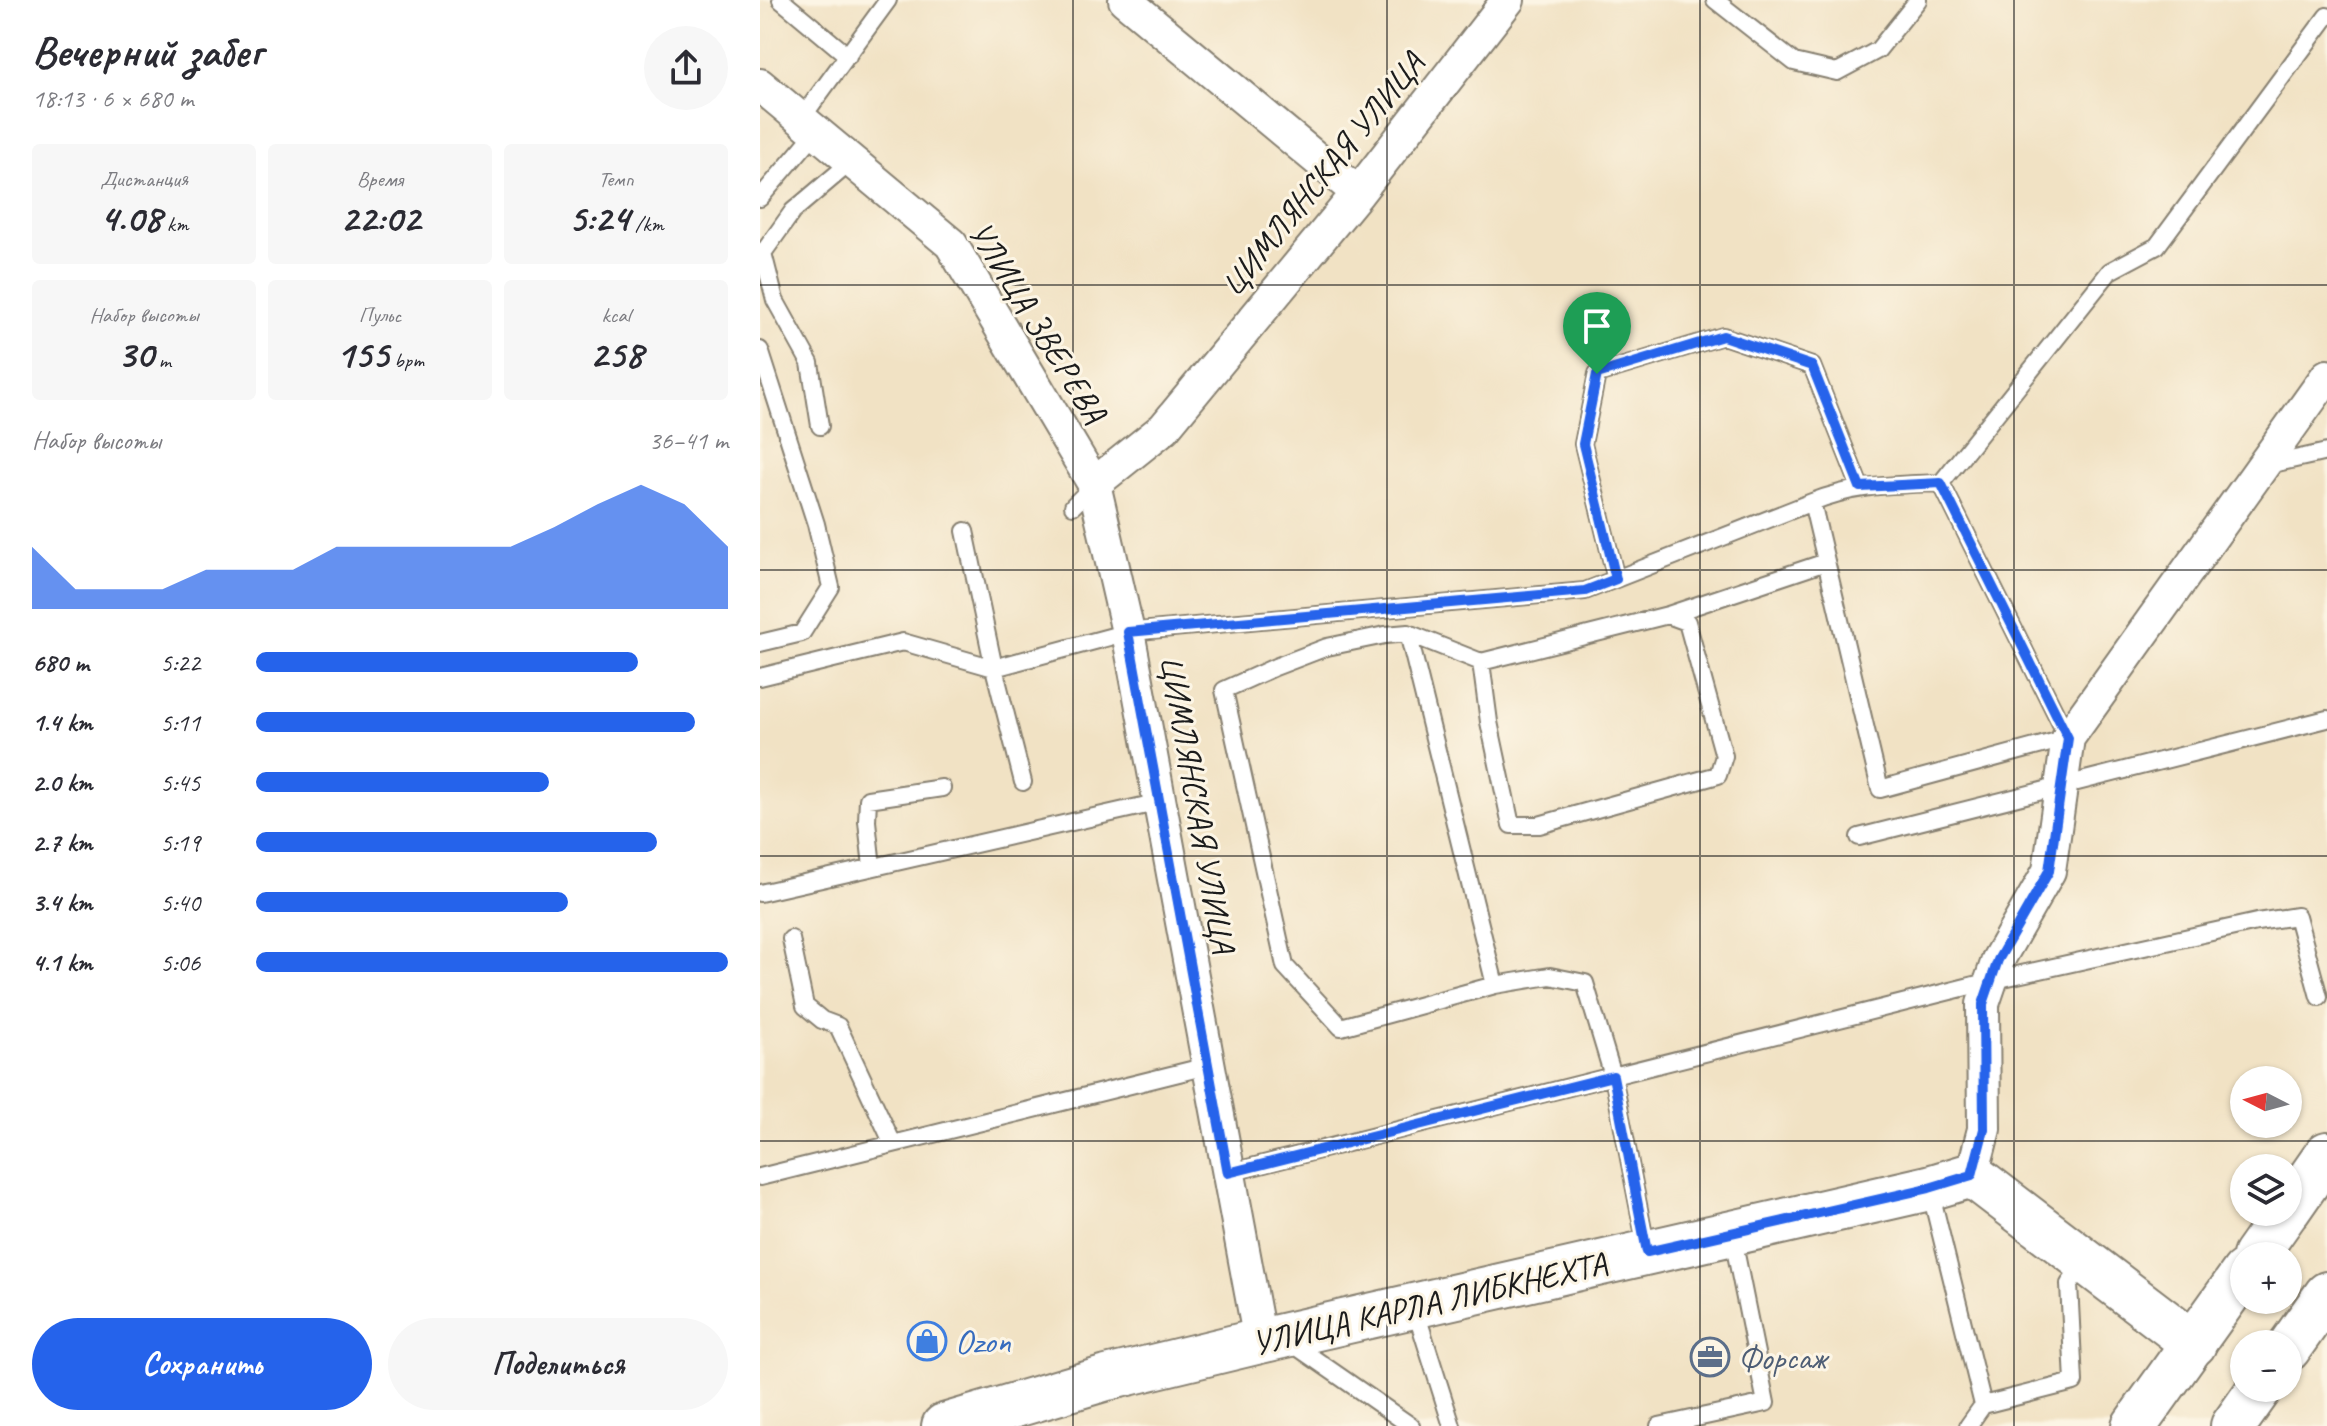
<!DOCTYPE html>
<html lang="ru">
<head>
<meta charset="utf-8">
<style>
  body { margin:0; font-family:Caveat,sans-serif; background:#f7f7f7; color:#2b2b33; height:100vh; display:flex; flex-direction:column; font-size:30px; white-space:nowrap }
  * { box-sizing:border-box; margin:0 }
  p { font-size:26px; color:#7c7c81 }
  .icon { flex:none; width:44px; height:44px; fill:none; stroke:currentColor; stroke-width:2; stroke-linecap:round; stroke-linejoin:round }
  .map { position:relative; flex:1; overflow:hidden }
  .panel { display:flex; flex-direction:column; background:#fff; width:760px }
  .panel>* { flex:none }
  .needle { width:52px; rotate:276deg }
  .tools { position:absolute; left:1470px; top:1066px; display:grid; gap:16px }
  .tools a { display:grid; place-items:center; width:72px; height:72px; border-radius:50%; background:#fff; box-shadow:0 2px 6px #0004; font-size:40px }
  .pin { position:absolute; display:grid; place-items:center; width:68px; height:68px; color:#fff; margin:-82px -34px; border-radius:50% 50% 50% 0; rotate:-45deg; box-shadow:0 0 8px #0007 }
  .pin .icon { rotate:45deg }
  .round { display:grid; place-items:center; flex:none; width:84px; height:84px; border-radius:42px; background:#f7f7f7 }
  .head { display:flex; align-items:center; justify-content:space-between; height:136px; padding:0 32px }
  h1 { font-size:44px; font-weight:800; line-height:60px }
  .figures { display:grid; grid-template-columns:repeat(3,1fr); gap:12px; height:136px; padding:8px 32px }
  .figures div { display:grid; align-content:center; border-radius:8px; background:#f7f7f7; text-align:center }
  .figures b { font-size:40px; font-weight:800 }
  .figures small { font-size:22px; font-weight:400 }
  .figures p { font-size:22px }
  .chart { height:224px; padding:16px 32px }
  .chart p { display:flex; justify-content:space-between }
  .chart svg { width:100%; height:144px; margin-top:8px; fill:#2563eb; opacity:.7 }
  .action { display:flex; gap:16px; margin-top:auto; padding:16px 32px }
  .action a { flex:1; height:92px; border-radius:48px; background:#2563eb; color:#fff; font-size:32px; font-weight:800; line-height:92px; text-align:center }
  .action a+a { background:#f7f7f7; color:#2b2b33 }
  ul { padding:0 32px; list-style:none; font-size:26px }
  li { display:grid; grid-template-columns:128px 96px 1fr; align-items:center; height:60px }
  li i { height:20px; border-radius:10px; background:#2563eb }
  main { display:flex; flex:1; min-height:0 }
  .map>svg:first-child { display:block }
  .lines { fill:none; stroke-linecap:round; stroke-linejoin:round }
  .lane-casing { stroke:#867f70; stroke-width:20 }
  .street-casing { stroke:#867f70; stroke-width:36 }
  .secondary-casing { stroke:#867f70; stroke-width:48 }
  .primary-casing { stroke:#867f70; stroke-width:48 }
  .lane { stroke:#fff; stroke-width:16 }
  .street { stroke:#fff; stroke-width:32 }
  .secondary { stroke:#fff; stroke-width:44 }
  .primary { stroke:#fff; stroke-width:44 }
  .route-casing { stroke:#fff; stroke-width:16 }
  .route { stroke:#2563eb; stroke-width:10 }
  .grid { fill:none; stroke:#1c1c1c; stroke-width:2; stroke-opacity:0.55 }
  .labels { text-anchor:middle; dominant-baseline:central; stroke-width:6; stroke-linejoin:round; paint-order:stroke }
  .street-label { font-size:34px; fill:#1c1c1c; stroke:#fcf5e5 }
  .shop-label { font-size:34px; fill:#366cbe; stroke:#fcf5e5; text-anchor:start }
  .service-label { font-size:34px; fill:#4e5e75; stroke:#fcf5e5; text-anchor:start }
</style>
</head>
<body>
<main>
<section class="panel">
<div class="head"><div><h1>Вечерний забег</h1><p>18:13 · 6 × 680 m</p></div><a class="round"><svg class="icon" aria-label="share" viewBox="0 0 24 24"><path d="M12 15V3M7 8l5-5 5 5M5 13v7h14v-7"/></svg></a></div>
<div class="figures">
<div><p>Дистанция</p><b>4.08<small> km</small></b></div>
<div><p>Время</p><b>22:02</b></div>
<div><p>Темп</p><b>5:24<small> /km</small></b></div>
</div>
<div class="figures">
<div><p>Набор высоты</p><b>30<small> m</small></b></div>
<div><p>Пульс</p><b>155<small> bpm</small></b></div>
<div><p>kcal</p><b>258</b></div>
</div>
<div class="chart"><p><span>Набор высоты</span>36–41 m</p>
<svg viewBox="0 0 160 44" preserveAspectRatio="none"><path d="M0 44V25L10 38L20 38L30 38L40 32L50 32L60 32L70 25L80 25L90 25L100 25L110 25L120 19L130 12L140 6L150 12L160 25V44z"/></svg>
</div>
<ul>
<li><b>680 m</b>5:22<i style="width:81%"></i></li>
<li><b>1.4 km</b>5:11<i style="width:93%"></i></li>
<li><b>2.0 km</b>5:45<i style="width:62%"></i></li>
<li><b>2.7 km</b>5:19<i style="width:85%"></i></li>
<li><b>3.4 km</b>5:40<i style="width:66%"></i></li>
<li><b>4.1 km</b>5:06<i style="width:100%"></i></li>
</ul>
<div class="action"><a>Сохранить</a><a>Поделиться</a></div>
</section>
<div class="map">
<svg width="1567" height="1426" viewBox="0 0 1567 1426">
  <rect width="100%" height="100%" fill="#fcf5e5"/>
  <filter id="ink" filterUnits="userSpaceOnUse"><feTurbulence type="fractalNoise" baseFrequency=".0125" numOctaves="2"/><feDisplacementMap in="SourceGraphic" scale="16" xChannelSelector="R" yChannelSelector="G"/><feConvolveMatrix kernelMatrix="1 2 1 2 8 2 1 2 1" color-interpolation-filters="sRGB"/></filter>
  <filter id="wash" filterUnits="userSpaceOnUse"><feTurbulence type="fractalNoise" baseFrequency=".006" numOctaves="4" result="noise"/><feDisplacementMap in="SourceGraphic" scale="32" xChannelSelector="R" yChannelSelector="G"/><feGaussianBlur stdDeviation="1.8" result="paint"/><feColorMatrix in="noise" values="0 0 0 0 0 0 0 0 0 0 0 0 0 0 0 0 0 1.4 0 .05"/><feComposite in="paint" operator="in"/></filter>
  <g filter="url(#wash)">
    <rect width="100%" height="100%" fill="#f1e2c4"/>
  </g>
  <g filter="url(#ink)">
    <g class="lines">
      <g class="lane-casing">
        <path id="lane" d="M21 0 88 56
          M955 0 1034 62 1077 72 1118 50 1158 0
          M41 119 128 0
          M0 198 56 132
          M0 350 56 524 71 587 42 633 0 643
          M60 426 50 363 15 300 3 253 33 211 92 161
          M1508 465 1567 452
          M1181 483 1350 271 1397 246 1567 16
          M313 506 334 485
          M205 531 234 668 263 782
          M856 579 823 444 837 374 963 336 1052 366 1100 487
          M908 615 1066 562
          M648 633 735 985 581 1027 525 966 464 690 515 667 567 647 625 635 648 633 721 662 908 615 927 622 964 756 958 775 779 825H751L729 722 721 662
          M0 677 143 642 234 668 368 632 825 591 856 579 1052 502C1098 484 1133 485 1181 483L1308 738 1120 789 1052 502
          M1099 837 1567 719
          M112 867 107 821 108 799 182 788
          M0 893 400 802
          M31 939 45 1006 62 1020 78 1026 133 1144
          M735 985 790 976 825 983 853 1076 887 1251
          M468 1173 1230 981 1497 922 1537 916 1559 997
          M0 1177 447 1066
          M1170 1190 1223 1405
          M655 1309 692 1426
          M530 1342 651 1426
          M899 1426 1006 1403 972 1234
          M1208 1426 1223 1405 1314 1382 1309 1284 1324 1264"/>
      </g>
      <g class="street-casing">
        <path id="street" d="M365 0 598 193
          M0 85 191 244 334 484
          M1212 1175 1224 1129 1223 1004 1238 960 1289 871 1308 738 1567 376
          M500 1341 368 632 334 484 404 428 598 193 748 0"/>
      </g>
      <g class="secondary-casing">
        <path id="secondary" d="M184 1426 347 1378 500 1341 1169 1188 1212 1175 1434 1344"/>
      </g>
      <g class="primary-casing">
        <path id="primary" d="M1528 1210 1567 1154
          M1495 1256 1526 1212
          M1528 1349 1567 1294
          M1374 1426 1484 1272
          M1473 1426 1500 1388"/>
      </g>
      <use href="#lane" class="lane"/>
      <use href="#street" class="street"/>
      <use href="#secondary" class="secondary"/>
      <use href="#primary" class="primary"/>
    </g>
  </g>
  <g class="lines" filter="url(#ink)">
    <g class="route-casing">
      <path id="route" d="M963 336 1052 366 1100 487 1181 483 1308 738 1289 871 1238 960 1223 1004 1224 1129 1212 1175 1169 1188 887 1252 853 1076 468 1173 368 632 825 591 856 579 823 444 837 374Z"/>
    </g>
    <use href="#route" class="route"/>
  </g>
  <path class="grid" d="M313 0V1426M627 0V1426M940 0V1426M1254 0V1426M0 285H1567M0 570H1567M0 856H1567M0 1141H1567"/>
  <defs>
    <g id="shop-ring" transform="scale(2)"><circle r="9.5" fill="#fcf5e5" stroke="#3f7fe0" stroke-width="1.5"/><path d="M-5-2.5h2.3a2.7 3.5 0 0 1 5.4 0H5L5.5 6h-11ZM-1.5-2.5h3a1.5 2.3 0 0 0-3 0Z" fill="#3f7fe0"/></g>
    <g id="office-ring" transform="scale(2)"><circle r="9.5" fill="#fcf5e5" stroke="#5c6f8a" stroke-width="1.5"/><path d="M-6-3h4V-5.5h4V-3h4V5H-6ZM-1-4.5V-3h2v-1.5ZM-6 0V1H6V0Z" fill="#5c6f8a"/></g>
  </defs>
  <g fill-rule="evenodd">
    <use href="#shop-ring" x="167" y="1341"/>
    <use href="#office-ring" x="950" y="1357"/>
  </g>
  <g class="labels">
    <g class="street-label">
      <text transform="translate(562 174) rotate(-51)">ЦИМЛЯНСКАЯ УЛИЦА</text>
      <text transform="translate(278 322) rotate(58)">УЛИЦА ЗВЕРЕВА</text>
      <text transform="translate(438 804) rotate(80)">ЦИМЛЯНСКАЯ УЛИЦА</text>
      <text transform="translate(669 1303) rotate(-13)">УЛИЦА КАРЛА ЛИБКНЕХТА</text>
    </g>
    <g class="shop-label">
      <text x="195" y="1341">Ozon</text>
    </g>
    <g class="service-label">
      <text x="978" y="1357">Форсаж</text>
    </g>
  </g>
</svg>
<div class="tools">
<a><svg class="needle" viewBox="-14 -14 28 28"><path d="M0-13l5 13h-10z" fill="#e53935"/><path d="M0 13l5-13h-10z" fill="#7c7c81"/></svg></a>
<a><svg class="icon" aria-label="layers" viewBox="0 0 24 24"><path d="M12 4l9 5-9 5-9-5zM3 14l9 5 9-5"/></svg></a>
<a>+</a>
<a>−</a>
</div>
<div class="pin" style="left:837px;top:374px;background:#1e9e55"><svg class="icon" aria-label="arrive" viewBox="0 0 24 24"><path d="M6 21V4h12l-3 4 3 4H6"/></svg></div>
</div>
</main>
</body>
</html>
